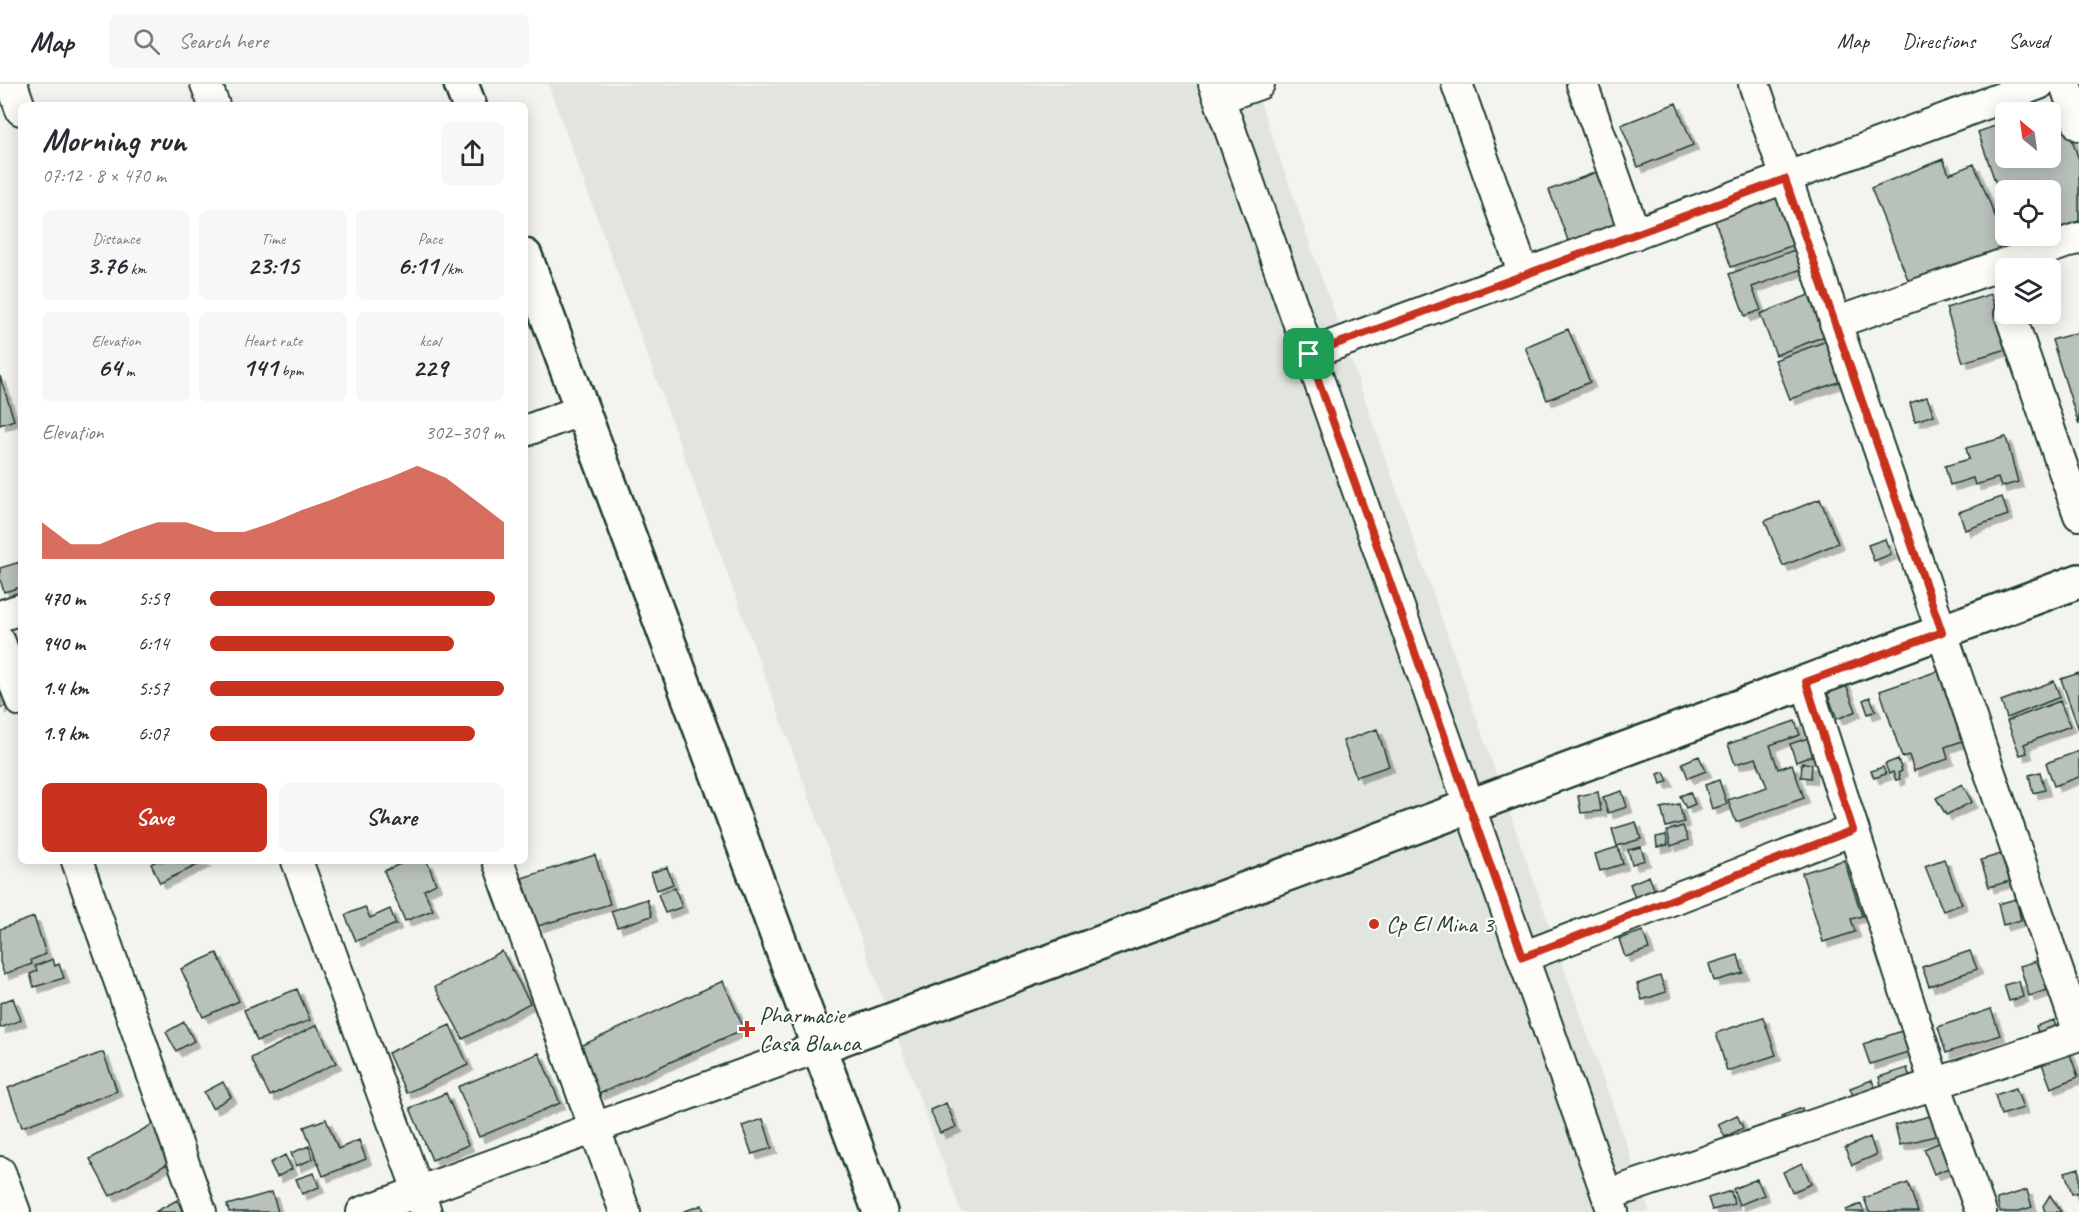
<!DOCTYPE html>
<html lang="en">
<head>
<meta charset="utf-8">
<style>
  body { margin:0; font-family:Caveat,sans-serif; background:#f7f7f7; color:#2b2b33; height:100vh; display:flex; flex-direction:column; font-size:22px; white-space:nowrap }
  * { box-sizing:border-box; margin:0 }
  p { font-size:20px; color:#7c7c81 }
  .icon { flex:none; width:33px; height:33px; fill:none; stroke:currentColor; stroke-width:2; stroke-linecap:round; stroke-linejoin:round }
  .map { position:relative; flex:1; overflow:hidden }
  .details { position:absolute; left:18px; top:18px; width:510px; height:762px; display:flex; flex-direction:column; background:#fff; border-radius:9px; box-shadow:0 3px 15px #0003 }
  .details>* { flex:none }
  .needle { width:39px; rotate:331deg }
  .controls { position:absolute; left:1995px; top:18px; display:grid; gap:12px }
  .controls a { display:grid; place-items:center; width:66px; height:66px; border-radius:9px; background:#fff; box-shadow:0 3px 15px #0003; font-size:30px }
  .pin { position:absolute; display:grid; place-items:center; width:51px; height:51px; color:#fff; margin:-26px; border-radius:12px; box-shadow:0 3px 9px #0006 }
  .round { display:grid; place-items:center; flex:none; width:63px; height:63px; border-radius:9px; background:#f7f7f7 }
  .summary { display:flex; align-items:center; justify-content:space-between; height:102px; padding:0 24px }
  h1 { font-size:33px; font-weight:700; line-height:45px }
  .metrics { display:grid; grid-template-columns:repeat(3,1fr); gap:9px; height:102px; padding:6px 24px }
  .metrics div { display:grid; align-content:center; border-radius:9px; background:#f7f7f7; text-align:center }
  .metrics b { font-size:26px; font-weight:700 }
  .metrics small { font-size:16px; font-weight:400 }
  .metrics p { font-size:16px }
  .chart { height:168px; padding:12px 24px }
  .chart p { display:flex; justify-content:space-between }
  .chart svg { width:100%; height:108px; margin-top:6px; fill:#c8321e; opacity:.7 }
  .cta { display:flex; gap:12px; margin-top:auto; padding:12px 24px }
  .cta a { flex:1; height:69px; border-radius:9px; background:#c8321e; color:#fff; font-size:24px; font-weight:700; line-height:69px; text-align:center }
  .cta a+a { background:#f7f7f7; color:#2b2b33 }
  ul { padding:0 24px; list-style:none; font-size:20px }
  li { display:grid; grid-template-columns:96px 72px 1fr; align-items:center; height:45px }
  li i { height:15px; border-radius:8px; background:#c8321e }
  header { display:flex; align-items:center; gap:36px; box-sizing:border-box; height:84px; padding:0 30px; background:#fff; border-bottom:2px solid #e1e1e2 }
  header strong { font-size:28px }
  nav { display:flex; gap:33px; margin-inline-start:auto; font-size:21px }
  .search { width:420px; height:54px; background:#f7f7f7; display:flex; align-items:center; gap:15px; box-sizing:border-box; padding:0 21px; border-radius:9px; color:#7c7c81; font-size:22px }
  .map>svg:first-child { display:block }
  .built { fill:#e2e5df }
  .building { fill:#b9c1bb; stroke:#1f3d34; stroke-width:1.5; filter:url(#shadow) }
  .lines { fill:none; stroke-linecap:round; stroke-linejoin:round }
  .minor-casing { stroke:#1f3d34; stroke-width:34 }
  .tertiary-casing { stroke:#1f3d34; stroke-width:38 }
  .minor { stroke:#fdfcf7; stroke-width:30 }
  .tertiary { stroke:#fdfcf7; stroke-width:33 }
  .route-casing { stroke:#fff; stroke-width:12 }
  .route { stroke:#c8321e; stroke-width:8 }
  .poi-dot { fill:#c8321e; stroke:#fdfcf7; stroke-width:2 }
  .labels { text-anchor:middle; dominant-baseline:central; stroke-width:4.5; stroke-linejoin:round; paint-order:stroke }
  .poi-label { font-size:24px; fill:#1f3d34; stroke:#fdfcf7; text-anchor:start }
</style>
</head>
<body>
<header>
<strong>Map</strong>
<div class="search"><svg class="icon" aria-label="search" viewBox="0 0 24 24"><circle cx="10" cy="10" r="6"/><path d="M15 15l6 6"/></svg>Search here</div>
<nav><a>Map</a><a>Directions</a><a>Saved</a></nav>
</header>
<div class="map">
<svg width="2079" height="1128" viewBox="0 0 2079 1128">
  <defs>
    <filter id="shadow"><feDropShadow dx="5.5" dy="5.5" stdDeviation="0" flood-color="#0004"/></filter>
  </defs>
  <rect width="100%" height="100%" fill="#f4f4ef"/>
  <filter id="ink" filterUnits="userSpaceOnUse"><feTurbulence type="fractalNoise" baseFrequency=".0167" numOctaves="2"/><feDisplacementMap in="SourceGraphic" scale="12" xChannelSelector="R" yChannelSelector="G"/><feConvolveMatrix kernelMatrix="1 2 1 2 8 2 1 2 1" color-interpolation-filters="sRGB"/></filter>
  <g filter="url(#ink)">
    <path class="built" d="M548 0H1254L1650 1128H961Z"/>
    <path class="building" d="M1676 19 1693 61 1638 83 1621 41Z
      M2060 20 2079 76V137L2050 147V106H2006L2005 126 1978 48 2006 38V74H2050V28H2035Z
      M1943 75 1949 90 1974 80 2008 164 1911 203 1871 104Z
      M1602 86 1621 139 1569 159 1549 106Z
      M1782 111 1799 159 1731 183 1714 134Z
      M1800 164 1807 183 1752 203 1761 226 1745 232 1729 190Z
      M1814 209 1830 250 1776 271 1760 230Z
      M1991 210 2007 265 1963 278 1946 224Z
      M1568 245 1590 298 1547 316 1525 263Z
      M2079 248V341L2052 256Z
      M1832 255 1847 295 1790 315 1775 276Z
      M0 292 14 336 0 341Z
      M1927 313 1934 331 1915 337 1910 319Z
      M2006 353 2018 398 2001 403 1998 394 1975 401 1973 394 1950 401 1945 382 1969 375 1966 364Z
      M2002 413 2008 431 1965 446 1959 428Z
      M1820 415 1838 459 1783 482 1765 437Z
      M1885 455 1891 470 1874 477 1868 461Z
      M20 478 21 503 4 508 0 495V484Z
      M1938 587 1962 657 1945 663 1948 675 1914 687 1909 671 1902 673 1880 607Z
      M2079 589V646L2061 595Z
      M1844 596 1856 627 1837 635 1825 603Z
      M2054 597 2060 613 2007 634 2001 617Z
      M0 604 6 622 0 624Z
      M1870 613 1876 627 1868 630 1863 616Z
      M2060 617 2070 642 2024 660 2027 669 2020 671 2007 637Z
      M1795 637 1800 651 1770 661 1778 685 1792 680 1804 714 1736 738 1728 716 1767 703 1756 674 1735 680 1728 660Z
      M1377 645 1389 682 1356 693 1343 657Z
      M1808 654 1814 671 1796 678 1790 660Z
      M2079 667V693L2054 702 2046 679Z
      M1699 672 1706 687 1688 694 1682 679Z
      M1898 675 1902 687 1898 689 1900 695 1896 696 1893 688 1889 690 1885 680Z
      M1802 679 1812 680 1811 694 1801 693Z
      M1883 683 1886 690 1874 694 1871 687Z
      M1664 688 1668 697 1661 700 1658 690Z
      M2040 688 2045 706 2033 709 2029 691Z
      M1719 696 1727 720 1712 725 1705 701Z
      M1962 700 1972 718 1946 731 1936 714Z
      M1622 707 1627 723 1608 729 1603 713Z
      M1598 708 1601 727 1581 729 1578 712Z
      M1690 708 1695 720 1686 724 1680 712Z
      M1679 720 1684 738 1666 743 1661 724Z
      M1636 738 1641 755 1617 762 1612 745Z
      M1683 742 1688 756 1671 762 1667 747Z
      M1666 751 1668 761 1657 763 1656 753Z
      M1618 763 1623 780 1600 787 1595 770Z
      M1641 763 1645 776 1632 780 1628 766Z
      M2001 770 2010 797 1989 803 1981 776Z
      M595 771 610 820 538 842 522 794Z
      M1944 775 1962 820 1943 827 1925 782Z
      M1844 776 1862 832 1851 835 1855 848 1823 858 1802 789Z
      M156 777H206L160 799 151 780Z
      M407 777H427L436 800 424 806 433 826 405 837 384 787Z
      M667 783 673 800 657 806 651 789Z
      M1649 792 1655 807 1635 814 1630 800Z
      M675 804 682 823 665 829 658 810Z
      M647 815 652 832 617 843 611 827Z
      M2016 815 2021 836 2003 841 1998 820Z
      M365 823 370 834 390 825 396 840 356 857 345 831Z
      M34 833 46 870 31 876 32 880 4 890 0 878V845Z
      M1643 847 1649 865 1625 873 1619 855Z
      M502 867 530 919 463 955 435 903Z
      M1970 867 1977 885 1929 902 1922 883Z
      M217 869 239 917 203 933 181 885Z
      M1738 871 1743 889 1714 897 1709 880Z
      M53 875 55 882 59 880 64 894 34 903 30 890 37 887 35 882Z
      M2037 877 2047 906 2029 912 2020 882Z
      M1660 892 1666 908 1642 916 1637 900Z
      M723 897 744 945 599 1010 578 963Z
      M2019 897 2023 913 2009 917 2004 901Z
      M297 905 310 936 257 957 244 926Z
      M13 914 21 936 0 944V919Z
      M1991 925 2000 951 1946 969 1938 943Z
      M1763 933 1776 971 1727 987 1716 949Z
      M2054 936 2058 952 2041 958 2036 942Z
      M184 938 194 957 176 967 166 948Z
      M317 941 336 979 270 1012 251 974Z
      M450 941 468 981 406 1009 388 969Z
      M1905 946 1911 967 1870 980 1863 960Z
      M2066 959 2078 993 2051 1004 2038 969Z
      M103 968 117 1007 22 1043 8 1004Z
      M539 969 560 1019 479 1053 458 1003Z
      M1907 984 1912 1000 1883 1009 1879 993Z
      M1872 996 1877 1010 1855 1017 1850 1004Z
      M223 998 231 1013 212 1024 204 1008Z
      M2016 1004 2023 1024 2001 1031 1995 1011Z
      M446 1009 468 1061 432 1076 410 1024Z
      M946 1019 956 1043 940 1049 930 1026Z
      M1802 1024 1808 1039 1786 1047 1781 1032Z
      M1737 1031 1743 1044 1725 1053 1718 1040Z
      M1934 1031 1939 1051 1900 1061 1895 1041Z
      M326 1035 338 1065 359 1056 366 1075 323 1092 304 1043Z
      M763 1035 772 1064 752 1070 742 1042Z
      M160 1036 180 1073 110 1112 90 1075Z
      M1870 1053 1876 1071 1852 1081 1845 1064Z
      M1941 1058 1951 1083 1934 1090 1924 1065Z
      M309 1062 313 1075 296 1082 291 1069Z
      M285 1071 292 1085 277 1093 270 1079Z
      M1802 1079 1811 1100 1792 1108 1783 1088Z
      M2079 1084V1108L2072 1110 2065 1088Z
      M314 1089 319 1103 302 1110 296 1095Z
      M1757 1095 1764 1111 1739 1121 1733 1105Z
      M1908 1099 1918 1128H1869L1864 1114Z
      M2027 1106 2032 1123 2016 1128H2000L1997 1115Z
      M1731 1107 1734 1120 1712 1126 1708 1114Z
      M272 1108 278 1128H229L227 1121Z
      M2050 1111 2061 1128H2045L2043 1122Z
      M177 1116 183 1128H155Z
      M1861 1120 1864 1128H1846V1126Z
      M702 1121 704 1128H682Z"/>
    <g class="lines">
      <g class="minor-casing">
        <path id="minor" d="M12 0 21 26
          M206 0 214 21
          M1214 0 1613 1128
          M1457 0 1524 191
          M1582 0 1635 150
          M1754 0 2079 949
          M2065 0 2079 41
          M1219 14 1259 0
          M2010 230 2079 431
          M1835 239 2079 154
          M1309 270 2039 0
          M525 347 582 326
          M0 532 21 525
          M0 558 21 617
          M1806 598 1935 1000 1981 1128
          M77 777 201 1128
          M297 777 426 1128
          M498 777 625 1128
          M1523 873 1853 746
          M0 1088 15 1128
          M1607 1111 2079 951
          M362 1128 819 963"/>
      </g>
      <g class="tertiary-casing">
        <path id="tertiary" d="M461 0 469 21
          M525 172 880 1128
          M819 963 2079 497"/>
      </g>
      <use href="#minor" class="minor"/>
      <use href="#tertiary" class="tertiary"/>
    </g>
  </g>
  <g class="lines" filter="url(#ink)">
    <g class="route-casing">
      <path id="route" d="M1785 95 1942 548 1806 598 1853 746 1523 873 1309 270Z"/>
    </g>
    <use href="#route" class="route"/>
  </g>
  <g class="poi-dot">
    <circle cx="1374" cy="840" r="6"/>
    <path d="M744 936h6v6h6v6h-6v6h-6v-6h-6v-6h6z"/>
  </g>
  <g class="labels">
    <g class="poi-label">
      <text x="1386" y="840">Cp El Mina 3</text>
      <text x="759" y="931">Pharmacie<tspan x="759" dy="28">Casa Blanca</tspan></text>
    </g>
  </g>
</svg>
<div class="controls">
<a><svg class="needle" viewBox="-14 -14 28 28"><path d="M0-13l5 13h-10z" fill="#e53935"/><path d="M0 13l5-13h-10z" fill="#7c7c81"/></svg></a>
<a><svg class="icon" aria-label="locate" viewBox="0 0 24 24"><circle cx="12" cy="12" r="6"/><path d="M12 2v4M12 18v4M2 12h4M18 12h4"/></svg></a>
<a><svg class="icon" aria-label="layers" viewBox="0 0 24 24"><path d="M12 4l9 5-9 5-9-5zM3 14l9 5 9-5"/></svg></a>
</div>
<div class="pin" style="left:1309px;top:270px;background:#1e9e55"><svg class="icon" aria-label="arrive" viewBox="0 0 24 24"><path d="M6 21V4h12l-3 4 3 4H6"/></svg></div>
<section class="details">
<div class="summary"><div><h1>Morning run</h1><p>07:12 · 8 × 470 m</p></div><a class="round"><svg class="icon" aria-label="share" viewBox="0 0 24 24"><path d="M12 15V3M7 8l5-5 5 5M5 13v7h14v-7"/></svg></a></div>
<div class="metrics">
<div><p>Distance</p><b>3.76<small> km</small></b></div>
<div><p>Time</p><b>23:15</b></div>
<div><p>Pace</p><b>6:11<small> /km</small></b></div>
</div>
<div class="metrics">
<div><p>Elevation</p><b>64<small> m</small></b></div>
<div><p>Heart rate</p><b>141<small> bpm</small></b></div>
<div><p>kcal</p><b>229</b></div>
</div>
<div class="chart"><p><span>Elevation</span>302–309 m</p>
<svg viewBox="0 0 160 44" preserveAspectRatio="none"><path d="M0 44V29L10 38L20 38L30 33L40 29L50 29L60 33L70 33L80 29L90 24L100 20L110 15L120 11L130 6L140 11L150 20L160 29V44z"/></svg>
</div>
<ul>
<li><b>470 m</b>5:59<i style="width:97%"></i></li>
<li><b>940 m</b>6:14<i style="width:83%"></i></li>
<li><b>1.4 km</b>5:57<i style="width:100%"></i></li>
<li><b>1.9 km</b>6:07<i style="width:90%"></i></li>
</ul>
<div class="cta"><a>Save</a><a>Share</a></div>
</section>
</div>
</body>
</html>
